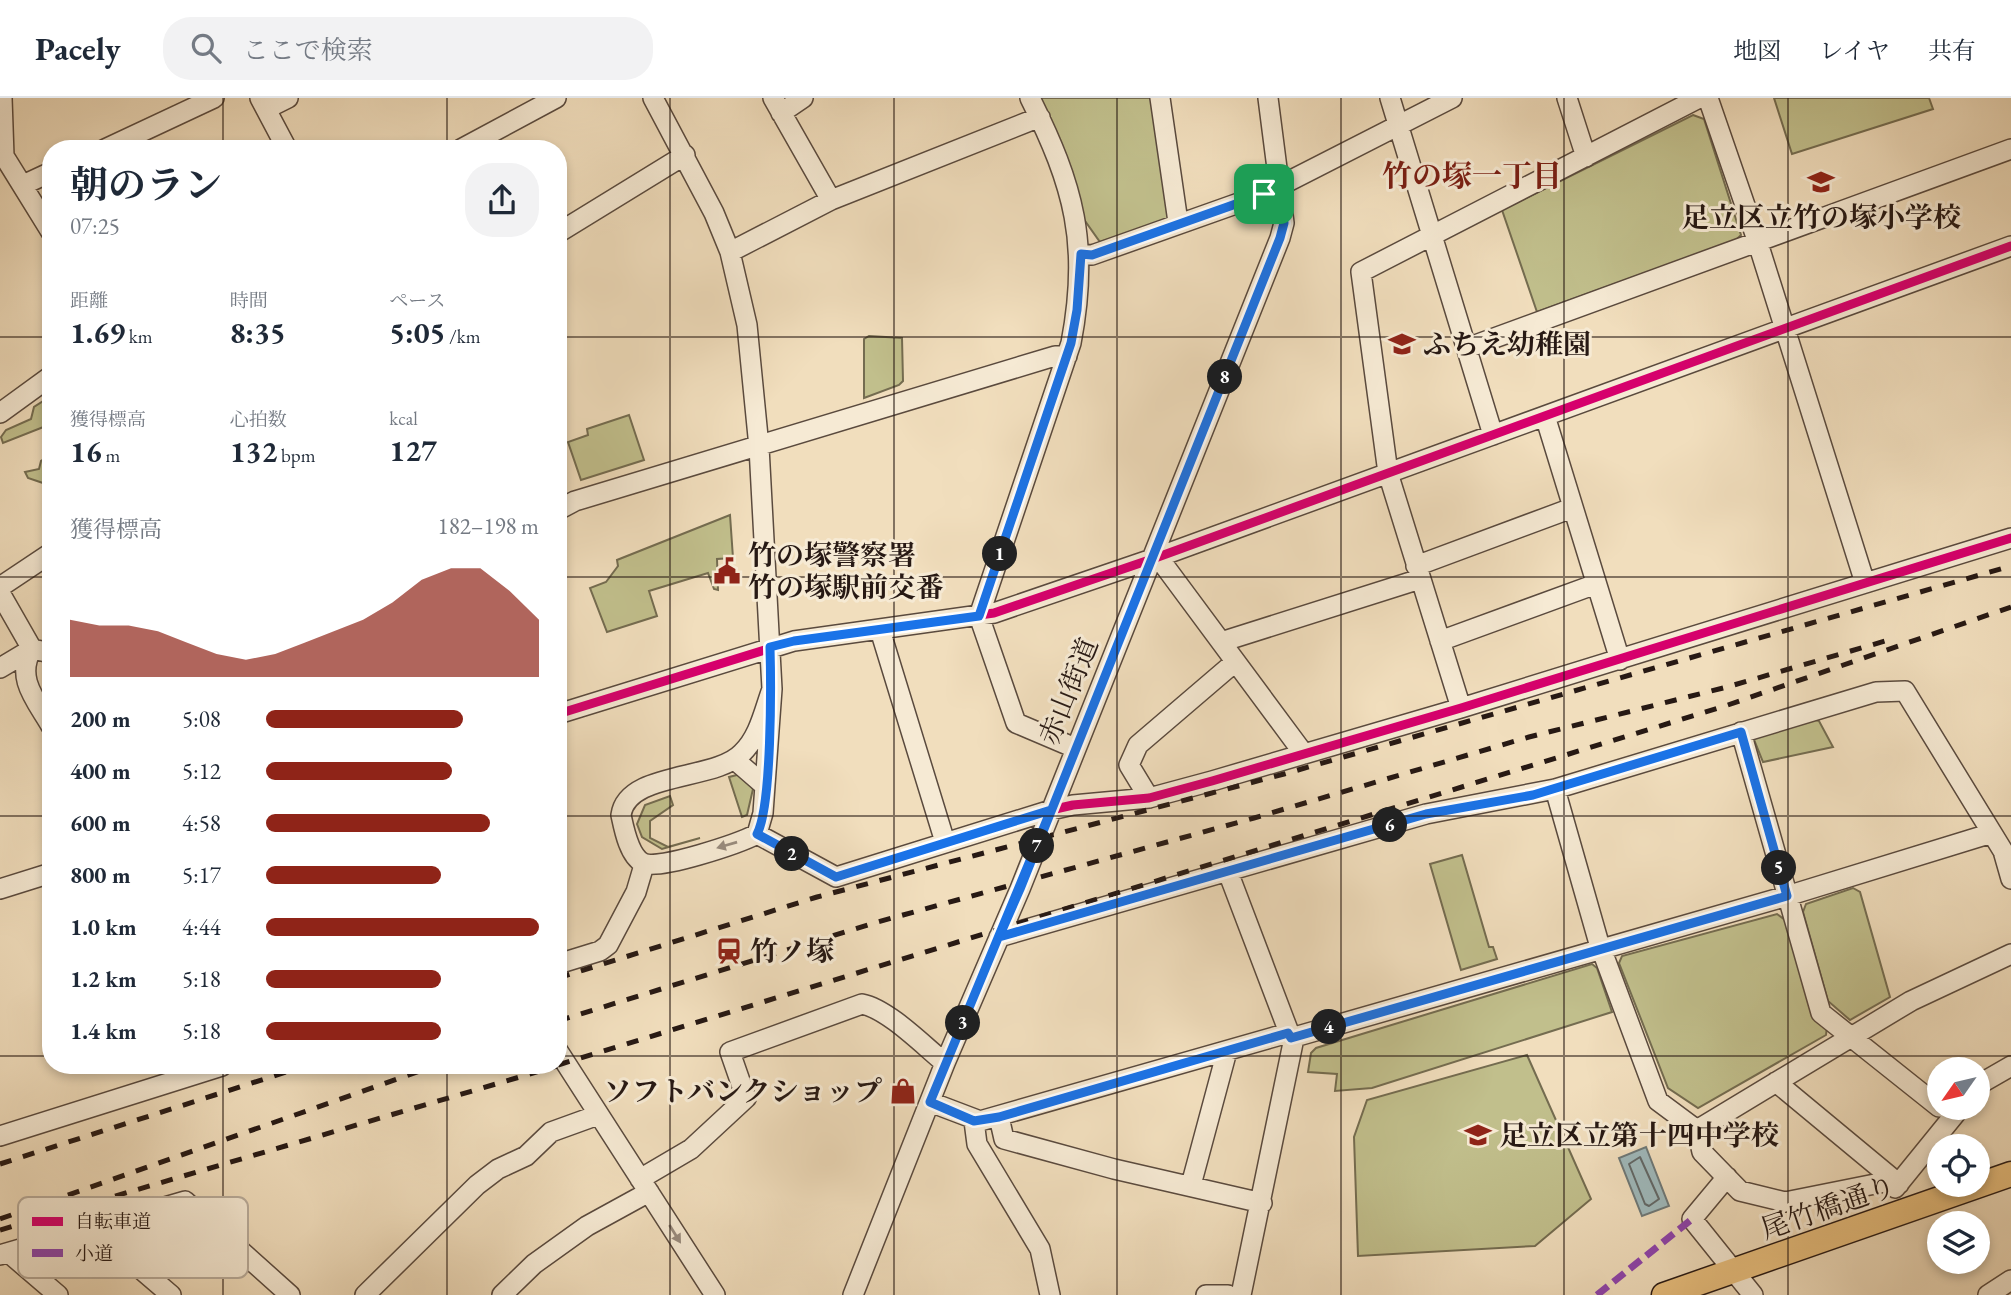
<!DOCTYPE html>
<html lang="ja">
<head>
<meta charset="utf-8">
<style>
  body { margin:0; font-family:"EB Garamond","Noto Serif JP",serif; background:#f2f2f3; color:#1f2937; height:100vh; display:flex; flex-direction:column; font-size:26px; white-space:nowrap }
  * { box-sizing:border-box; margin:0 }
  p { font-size:23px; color:#747a83 }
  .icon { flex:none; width:38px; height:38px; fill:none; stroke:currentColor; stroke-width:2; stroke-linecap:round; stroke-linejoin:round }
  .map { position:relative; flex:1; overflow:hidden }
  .side { position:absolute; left:42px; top:42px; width:525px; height:934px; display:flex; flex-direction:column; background:#fff; border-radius:28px; box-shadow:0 4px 10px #0003 }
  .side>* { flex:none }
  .needle { width:46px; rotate:236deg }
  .fabs { position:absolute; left:1927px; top:959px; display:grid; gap:14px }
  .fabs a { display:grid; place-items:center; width:63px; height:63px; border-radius:50%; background:#fff; box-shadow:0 4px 10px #0003; font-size:35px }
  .pin { position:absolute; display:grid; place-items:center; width:60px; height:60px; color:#fff; margin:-30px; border-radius:14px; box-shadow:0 4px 10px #0006 }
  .km { position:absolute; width:35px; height:35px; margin:-18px; border-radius:50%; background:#222; color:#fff; font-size:19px; line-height:35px; text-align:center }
  .round { display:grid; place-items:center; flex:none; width:74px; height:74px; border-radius:28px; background:#f2f2f3 }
  .summary { display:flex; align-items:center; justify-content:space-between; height:119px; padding:0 28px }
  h1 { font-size:38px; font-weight:700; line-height:52px }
  .metrics { display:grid; grid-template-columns:repeat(3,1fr); gap:10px; height:119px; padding:7px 28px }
  .metrics div { display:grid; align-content:center }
  .metrics b { font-size:30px; font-weight:700 }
  .metrics small { font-size:19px; font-weight:400 }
  .metrics p { font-size:19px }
  .chart { height:196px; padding:14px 28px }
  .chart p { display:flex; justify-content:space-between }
  .chart svg { width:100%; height:126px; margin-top:7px; fill:#8f2418; opacity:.7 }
  ul { padding:0 28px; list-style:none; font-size:23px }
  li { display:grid; grid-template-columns:112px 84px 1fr; align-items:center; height:52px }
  li i { height:18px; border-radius:9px; background:#8f2418 }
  header { display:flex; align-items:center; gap:42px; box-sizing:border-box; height:98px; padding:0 35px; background:#fff; border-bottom:2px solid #e0e1e3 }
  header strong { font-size:33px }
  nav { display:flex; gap:38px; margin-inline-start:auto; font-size:24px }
  .search { width:490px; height:63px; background:#f2f2f3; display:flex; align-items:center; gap:18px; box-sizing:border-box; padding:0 24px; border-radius:28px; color:#747a83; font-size:26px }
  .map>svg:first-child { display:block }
  .green { fill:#c1bf8c; stroke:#746c50; stroke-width:2 }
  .water { fill:#9fb9bb; stroke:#6f7978; stroke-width:2 }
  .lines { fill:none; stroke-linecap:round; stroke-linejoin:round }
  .shore { stroke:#636968; stroke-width:2 }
  .minor-casing { stroke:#5a4a3e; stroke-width:22 }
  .major-casing { stroke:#271914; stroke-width:27 }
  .minor { stroke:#f6ead4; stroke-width:19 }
  .major { stroke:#e8bf7e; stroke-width:24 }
  .rail { stroke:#271914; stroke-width:5; stroke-dasharray:12 12; stroke-linecap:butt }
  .quiet { stroke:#8e44ad; stroke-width:7; stroke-dasharray:14 7; stroke-linecap:butt }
  .cycleway-casing { stroke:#f6ead4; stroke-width:13 }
  .cycleway { stroke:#d6006c; stroke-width:9 }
  .oneway { fill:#998c7e }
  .route-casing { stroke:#fff; stroke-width:14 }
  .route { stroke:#1a73e8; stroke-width:9 }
  .grid { fill:none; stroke:#271914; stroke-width:2; stroke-opacity:0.55 }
  .labels { text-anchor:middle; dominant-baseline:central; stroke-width:6; stroke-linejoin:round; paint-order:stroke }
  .poi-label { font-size:28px; font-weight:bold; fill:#271914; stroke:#f6ead4; text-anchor:start }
  .street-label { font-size:28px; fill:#271914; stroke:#f6ead4 }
  .neighbourhood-label { font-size:30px; font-weight:bold; fill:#7a1f14; stroke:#f6ead4 }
  .key { fill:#f6ead4; stroke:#b8ab9a; stroke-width:2 }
  .key-label { font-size:19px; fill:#271914 }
</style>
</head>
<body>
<header>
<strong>Pacely</strong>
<div class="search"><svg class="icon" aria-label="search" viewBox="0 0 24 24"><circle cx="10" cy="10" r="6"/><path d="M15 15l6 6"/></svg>ここで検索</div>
<nav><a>地図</a><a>レイヤ</a><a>共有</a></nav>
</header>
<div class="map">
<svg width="2011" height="1197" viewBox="0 0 2011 1197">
  <rect width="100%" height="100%" fill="#f1debd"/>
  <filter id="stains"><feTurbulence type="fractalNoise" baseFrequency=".00286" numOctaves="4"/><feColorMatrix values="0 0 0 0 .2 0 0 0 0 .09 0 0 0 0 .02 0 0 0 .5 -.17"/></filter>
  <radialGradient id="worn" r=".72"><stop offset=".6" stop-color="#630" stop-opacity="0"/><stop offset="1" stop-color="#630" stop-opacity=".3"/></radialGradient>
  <path class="green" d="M1040 0H1155L1171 114 1168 122 1100 144 1083 120 1063 50Z
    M1774 0H1929L1933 11 1792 56Z
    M1693 17 1704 21 1741 137 1736 142 1537 214 1502 112Z
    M869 238 902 240 903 283 899 287 864 300V241Z
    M51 298V326L3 345 1 339 6 332 31 321 34 309Z
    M629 317 644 362 581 382 568 344 588 337 587 331Z
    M51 357 48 380 43 385 28 380 25 374 39 371 41 363Z
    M730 417 733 460 717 461 718 492 714 491 708 475 649 493 657 518 607 534 590 490 606 484 618 468 617 462Z
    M1813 621 1819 623 1833 649 1763 664 1753 639Z
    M741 676 753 691 747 717 742 719 729 679Z
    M670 698 673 707 650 723V740L668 749 700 740 662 751 642 739 637 726 645 707Z
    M1462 757 1489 849H1493L1497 861 1461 872 1430 766Z
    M1853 790 1860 794 1890 899 1850 922 1828 903 1803 814 1806 806Z
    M1777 816 1785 822 1827 928 1826 937 1698 1010 1668 990 1619 865 1622 858Z
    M1592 866 1597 870 1612 914 1372 990 1335 993 1337 976 1308 974 1311 955 1316 950Z
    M1527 957 1591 1101 1535 1148 1358 1158 1354 1039 1367 1002Z"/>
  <path class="water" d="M1646 1049 1669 1108 1642 1118 1619 1060Z"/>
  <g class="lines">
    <path class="shore" d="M1640 1059 1659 1101 1649 1108 1645 1106 1629 1066Z"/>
    <g class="minor-casing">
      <path id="minor" d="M2 0 4 58 51 134
        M260 0 287 51
        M653 0 714 115 730 154 747 227 759 349 772 591 763 715 757 736C740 745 658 773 643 765 629 758 624 731 621 717 627 673 716 683 742 655 759 639 764 613 772 591
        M773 0 831 102
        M1030 0C1074 88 1090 146 1071 245L979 518 1016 625 1075 650
        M1160 0 1178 124
        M1390 0 1493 337
        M1567 0 1586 59
        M1708 0 1757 142 1865 485
        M266 11 288 0
        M781 15 803 0
        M105 51 214 0
        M461 51 556 0
        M23 87 51 74
        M558 135 685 57
        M730 154 831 102 1040 19
        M1081 156 1092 157 1264 96 1452 0
        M1467 250 2011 51
        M0 315 51 278
        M1545 318 1620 562
        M558 412 575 403 1055 258H1067
        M1158 459 1304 656
        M1416 468 1572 410
        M0 489 51 455
        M0 495 32 551 51 555
        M880 532 945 744
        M1440 543 1596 486
        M1221 544 1420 481
        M0 570 32 551C15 580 36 602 51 628
        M1461 610 1388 375 1361 174 1699 0
        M558 616 794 543 994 515 1158 459 2011 148
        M1741 634 1821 915 1939 1009
        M735 662 765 688
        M1555 691 1598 842 1658 1003 1697 1032 1911 903 2011 856
        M1149 700 1129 667 1138 647 1235 564
        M757 736 836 779 1051 712 1073 707 1149 700 1212 683 1461 610 2011 440
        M1228 774 1293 945 1241 1197
        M0 791 51 775
        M999 839 1426 716 1555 691 1876 594 1905 593 1992 735 2003 753 2011 781
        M558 866 600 853 608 847 636 794 644 767
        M1291 940 1787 798 1992 735
        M558 953 715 1197
        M1776 984 1899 1086
        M1978 987 2011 968
        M930 1004 980 1023 1288 935
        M999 1019 1004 1041 1114 1071 1262 1105
        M974 1023 977 1046 1040 1151 1050 1197
        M1697 1032 1702 1054 1740 1093 1785 1104 1890 1083
        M0 1038 222 968
        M1727 1079 1692 1121 1753 1197
        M640 1081 691 1051 746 1000 730 954 862 906C888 911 924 948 945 965
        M1191 1087 1227 953
        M1895 1090 1960 1010
        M94 1131 171 1197
        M9 1155 58 1197
        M0 1157 185 1103 290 1197
        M365 1197 477 1087 498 1071 526 1058 551 1034 598 1017
        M502 1197 534 1166 587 1128 649 1094
        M853 1197 945 965 1020 791 1280 140 1284 125 1268 0
        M1206 1197H1228
        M1988 1197 2011 1182"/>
    </g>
    <g class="major-casing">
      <path id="major" d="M1664 1197 2011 1076"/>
    </g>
    <use href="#minor" class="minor"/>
    <use href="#major" class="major"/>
    <path class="rail" d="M558 880 817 799 1284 676 2011 468
      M558 923 874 825 1254 720 1529 639 1727 589 1892 541
      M558 967 1725 608 2011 509
      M0 1066 305 968
      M0 1121 434 968
      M0 1132 557 968"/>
    <path class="quiet" d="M1597 1197 1692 1121"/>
    <g class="cycleway-casing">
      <path id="cycleway" d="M558 616 794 543 994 515 1158 459 2011 148
        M757 736 836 779 1051 712 1073 707 1149 700 1212 683 1461 610 2011 440"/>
    </g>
    <use href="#cycleway" class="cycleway"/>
  </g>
  <defs><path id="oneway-solid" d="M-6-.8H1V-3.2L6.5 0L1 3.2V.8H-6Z" transform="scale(1.75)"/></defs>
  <g class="oneway">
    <use href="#oneway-solid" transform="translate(727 747) rotate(164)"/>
    <use href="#oneway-solid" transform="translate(675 1136) rotate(58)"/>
  </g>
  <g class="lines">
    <g class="route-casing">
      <path id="route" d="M1264 96 1092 157 1081 156 1077 212 1071 245 979 518 794 543 770 549C771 585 772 708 757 736L836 779 1051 712 930 1004 974 1023 999 1019 1288 935 1291 940 1787 798 1741 634 1533 697 1426 716 999 839 1020 791 1280 140 1284 125 1279 89 1264 96"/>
    </g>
    <use href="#route" class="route"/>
  </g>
  <path class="grid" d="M223 0V51M447 0V51M670 0V1197M894 0V1197M1117 0V1197M1341 0V1197M1564 0V1197M1788 0V1197M0 239H51M558 239H2011M0 479H51M558 479H2011M0 718H51M558 718H2011M0 958H51M558 958H2011M223 968V1197M447 968V1197"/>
  <defs>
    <g id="school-bare" transform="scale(2.1)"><path d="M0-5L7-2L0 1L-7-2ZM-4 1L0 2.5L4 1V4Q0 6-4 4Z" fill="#8f2418" stroke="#f6ead4" stroke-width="2.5" paint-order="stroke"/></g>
    <g id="civic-bare" transform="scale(2.1)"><path d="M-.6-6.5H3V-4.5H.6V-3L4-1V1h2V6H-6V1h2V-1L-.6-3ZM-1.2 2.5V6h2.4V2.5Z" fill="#8f2418" stroke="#f6ead4" stroke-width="2.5" paint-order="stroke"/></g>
    <g id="station-bare" transform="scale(2.1)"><path d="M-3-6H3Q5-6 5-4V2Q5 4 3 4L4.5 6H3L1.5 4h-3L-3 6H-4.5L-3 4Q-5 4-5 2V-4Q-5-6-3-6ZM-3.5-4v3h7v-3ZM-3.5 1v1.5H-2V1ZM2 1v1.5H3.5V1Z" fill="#8f2418" stroke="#f6ead4" stroke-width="2.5" paint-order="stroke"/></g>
    <g id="shop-bare" transform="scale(2.1)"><path d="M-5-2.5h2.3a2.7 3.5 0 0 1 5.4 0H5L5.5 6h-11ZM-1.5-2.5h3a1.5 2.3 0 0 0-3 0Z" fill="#8f2418" stroke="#f6ead4" stroke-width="2.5" paint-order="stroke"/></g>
  </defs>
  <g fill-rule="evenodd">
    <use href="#school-bare" x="1821" y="84"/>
    <use href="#school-bare" x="1402" y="246"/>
    <use href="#civic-bare" x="727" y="473"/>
    <use href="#station-bare" x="729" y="853"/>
    <use href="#shop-bare" x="903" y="993"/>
    <use href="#school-bare" x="1478" y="1037"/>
  </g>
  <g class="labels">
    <g class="poi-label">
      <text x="1821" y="119" text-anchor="middle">足立区立竹の塚小学校</text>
      <text x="1423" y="246">ふちえ幼稚園</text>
      <text x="748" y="457">竹の塚警察署<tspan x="748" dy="32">竹の塚駅前交番</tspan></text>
      <text x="750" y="853">竹ノ塚</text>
      <text x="882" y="993" text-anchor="end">ソフトバンクショップ</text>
      <text x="1499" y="1037">足立区立第十四中学校</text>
    </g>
    <g class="street-label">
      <text transform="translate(1068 593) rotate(-68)">赤山街道</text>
      <text transform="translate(1828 1109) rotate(-19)">尾竹橋通り</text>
    </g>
    <g class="neighbourhood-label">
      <text x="1472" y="77">竹の塚一丁目</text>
    </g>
  </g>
  <rect x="18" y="1099" width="230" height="81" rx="10" class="key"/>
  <rect x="32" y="1119" width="31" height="9" fill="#d6006c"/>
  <rect x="32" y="1151" width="31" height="8" fill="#8e44ad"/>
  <g class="key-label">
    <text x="75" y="1130">自転車道</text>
    <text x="75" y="1162">小道</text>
  </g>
  <rect width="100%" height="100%" filter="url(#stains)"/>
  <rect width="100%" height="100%" fill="url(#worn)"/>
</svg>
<div class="fabs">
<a><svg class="needle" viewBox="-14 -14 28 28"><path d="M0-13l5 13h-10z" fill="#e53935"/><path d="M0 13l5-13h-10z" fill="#747a83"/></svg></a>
<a><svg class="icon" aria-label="locate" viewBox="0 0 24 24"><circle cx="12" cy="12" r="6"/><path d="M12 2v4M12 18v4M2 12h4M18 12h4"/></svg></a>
<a><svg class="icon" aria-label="layers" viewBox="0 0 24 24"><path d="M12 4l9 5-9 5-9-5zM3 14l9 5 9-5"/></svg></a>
</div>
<div class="pin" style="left:1264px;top:96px;background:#1e9e55"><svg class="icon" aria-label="arrive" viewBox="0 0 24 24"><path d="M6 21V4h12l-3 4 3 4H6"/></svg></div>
<b class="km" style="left:1000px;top:456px">1</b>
<b class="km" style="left:792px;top:756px">2</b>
<b class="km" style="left:963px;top:925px">3</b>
<b class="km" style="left:1329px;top:929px">4</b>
<b class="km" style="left:1779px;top:770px">5</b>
<b class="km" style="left:1390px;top:727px">6</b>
<b class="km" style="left:1037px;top:748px">7</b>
<b class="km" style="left:1225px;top:279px">8</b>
<section class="side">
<div class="summary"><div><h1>朝のラン</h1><p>07:25</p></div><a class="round"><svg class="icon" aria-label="share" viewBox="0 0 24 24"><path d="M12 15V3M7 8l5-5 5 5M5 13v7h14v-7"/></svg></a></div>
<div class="metrics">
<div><p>距離</p><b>1.69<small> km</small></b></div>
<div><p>時間</p><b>8:35</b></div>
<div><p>ペース</p><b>5:05<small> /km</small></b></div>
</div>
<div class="metrics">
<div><p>獲得標高</p><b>16<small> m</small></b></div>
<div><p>心拍数</p><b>132<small> bpm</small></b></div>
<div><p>kcal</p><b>127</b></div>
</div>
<div class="chart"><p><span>獲得標高</span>182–198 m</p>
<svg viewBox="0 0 160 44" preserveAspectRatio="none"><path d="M0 44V24L10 26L20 26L30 28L40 32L50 36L60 38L70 36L80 32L90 28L100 24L110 18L120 10L130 6L140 6L150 14L160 24V44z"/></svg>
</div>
<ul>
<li><b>200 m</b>5:08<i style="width:72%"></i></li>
<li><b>400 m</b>5:12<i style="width:68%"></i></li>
<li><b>600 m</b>4:58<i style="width:82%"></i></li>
<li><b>800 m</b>5:17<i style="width:64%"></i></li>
<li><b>1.0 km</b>4:44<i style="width:100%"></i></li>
<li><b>1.2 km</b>5:18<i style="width:64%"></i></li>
<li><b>1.4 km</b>5:18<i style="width:64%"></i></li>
</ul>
</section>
</div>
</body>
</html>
